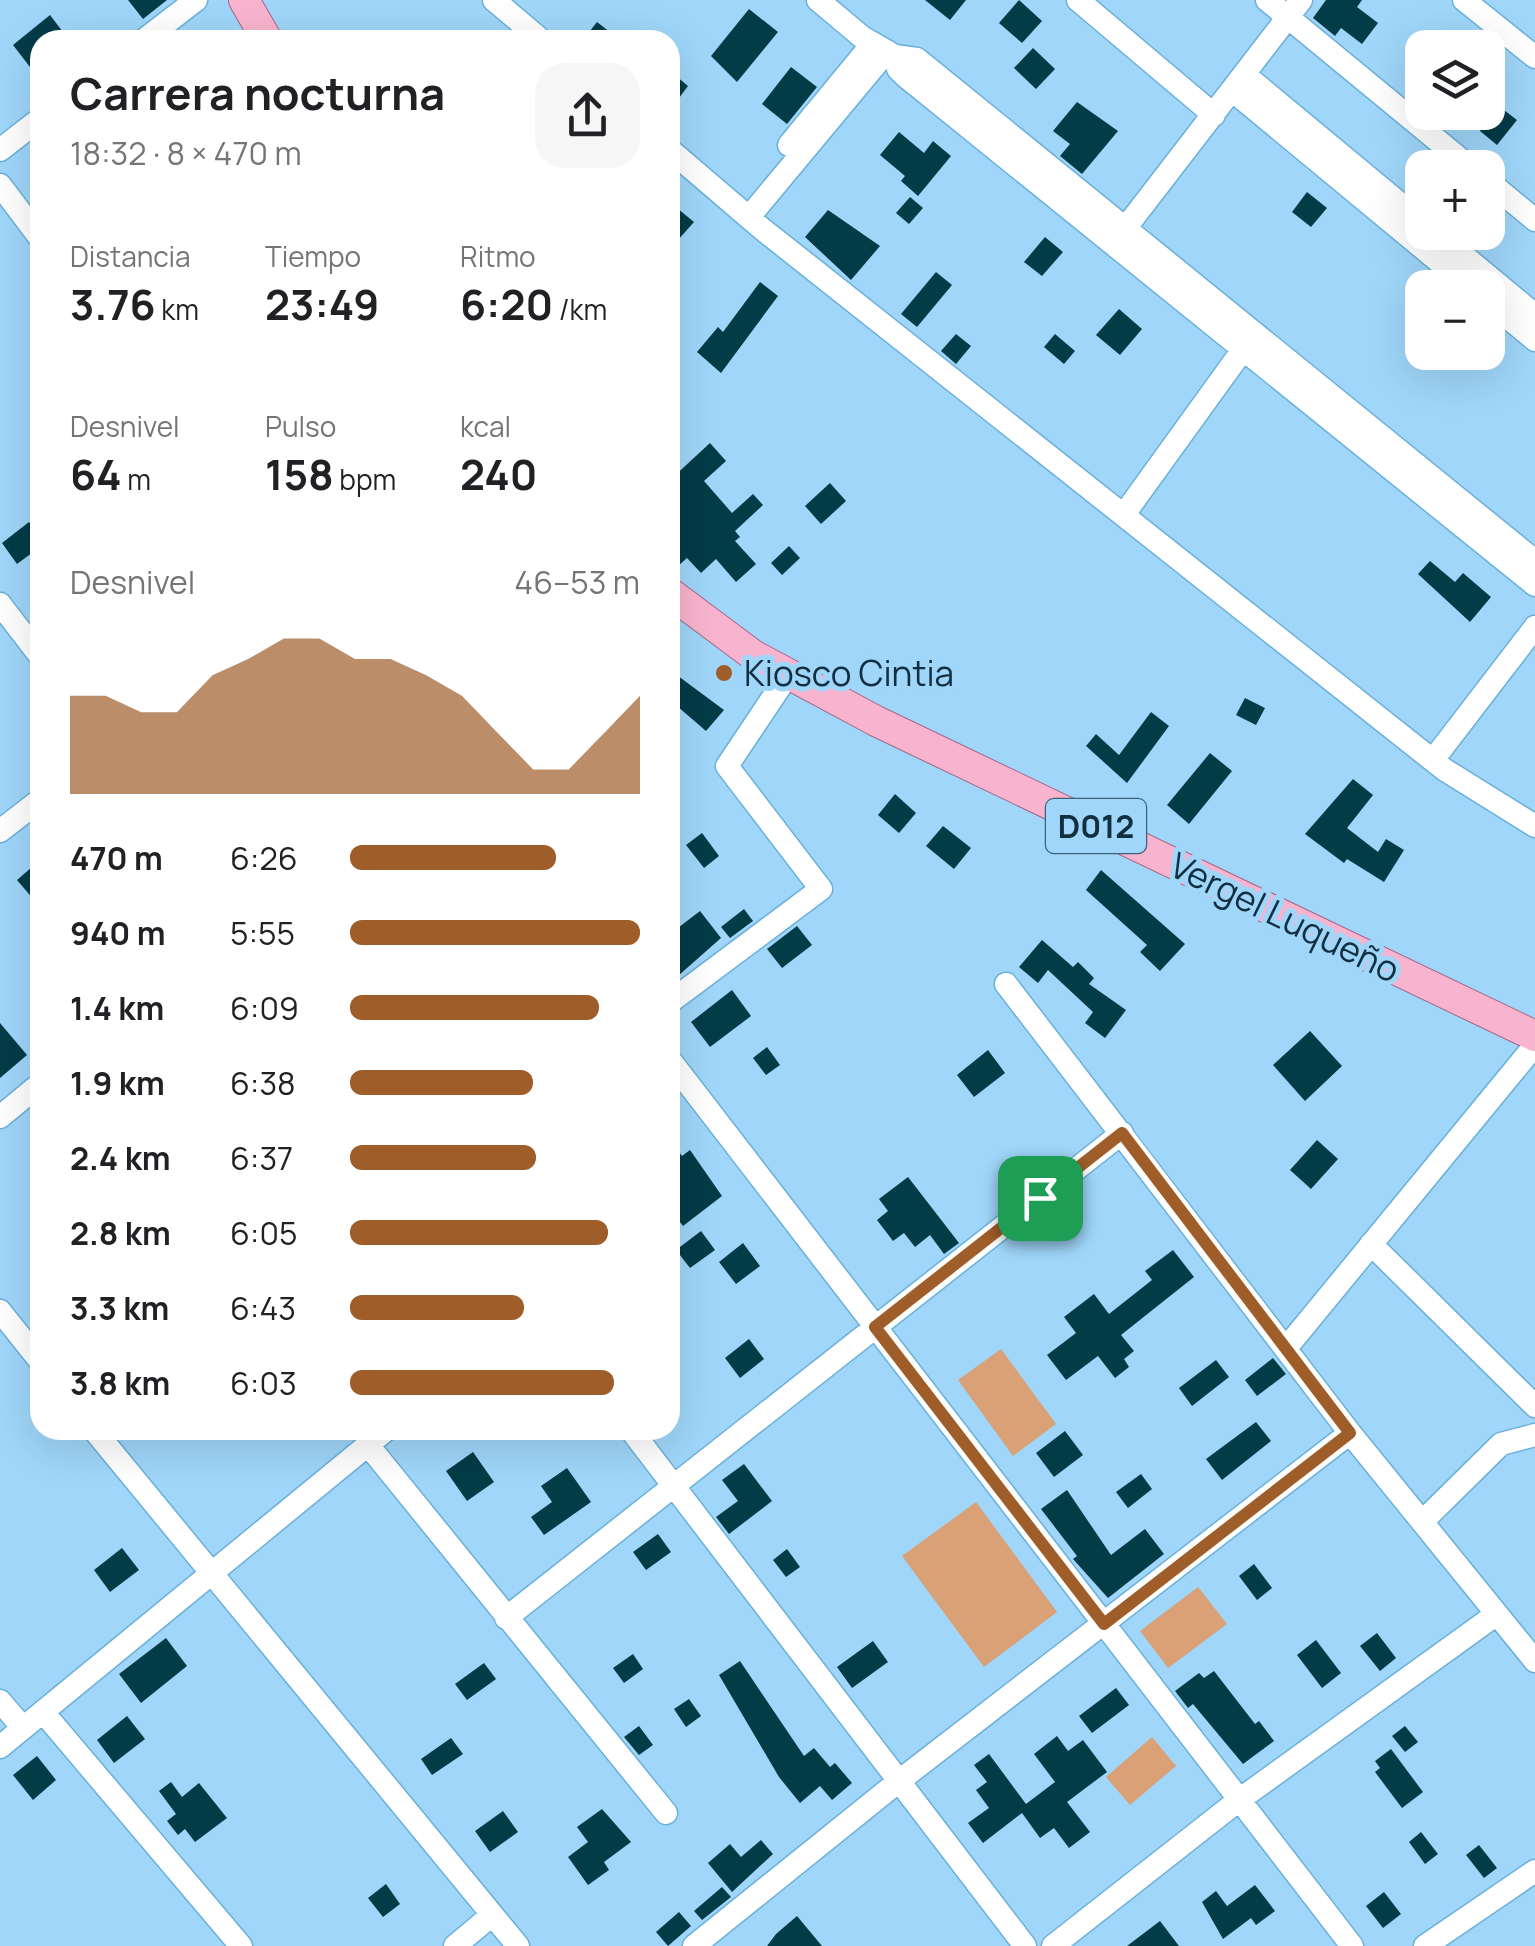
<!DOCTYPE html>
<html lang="es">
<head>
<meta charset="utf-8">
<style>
  body { margin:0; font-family:Manrope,sans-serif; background:#f6f6f6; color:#202124; height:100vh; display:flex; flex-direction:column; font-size:38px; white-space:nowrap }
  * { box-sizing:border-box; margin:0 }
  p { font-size:32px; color:#757577 }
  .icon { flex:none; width:55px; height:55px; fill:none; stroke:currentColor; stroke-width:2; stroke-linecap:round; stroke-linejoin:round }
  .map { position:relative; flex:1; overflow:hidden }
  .drawer { position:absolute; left:30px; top:30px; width:650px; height:1410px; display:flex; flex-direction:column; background:#fff; border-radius:30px; box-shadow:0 10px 40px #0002 }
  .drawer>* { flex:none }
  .controls { position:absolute; left:1405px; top:30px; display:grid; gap:20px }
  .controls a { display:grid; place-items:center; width:100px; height:100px; border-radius:20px; background:#fff; box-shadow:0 10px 40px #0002; font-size:50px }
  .pin { position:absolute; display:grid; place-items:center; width:85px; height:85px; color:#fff; margin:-42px; border-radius:20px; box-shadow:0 5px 15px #0006 }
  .round { display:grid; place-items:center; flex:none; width:105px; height:105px; border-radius:30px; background:#f6f6f6 }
  .summary { display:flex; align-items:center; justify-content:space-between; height:170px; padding:0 40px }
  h1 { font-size:45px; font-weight:700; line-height:75px }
  .figures { display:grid; grid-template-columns:repeat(3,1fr); gap:15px; height:170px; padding:10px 40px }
  .figures div { display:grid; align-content:center }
  .figures b { font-size:42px; font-weight:700 }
  .figures small { font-size:28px; font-weight:400 }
  .figures p { font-size:28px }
  .chart { height:280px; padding:20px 40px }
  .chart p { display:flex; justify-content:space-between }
  .chart svg { width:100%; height:180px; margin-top:10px; fill:#9f5e29; opacity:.7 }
  ul { padding:0 40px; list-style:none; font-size:32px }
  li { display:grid; grid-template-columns:160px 120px 1fr; align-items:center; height:75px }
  li i { height:25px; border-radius:12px; background:#9f5e29 }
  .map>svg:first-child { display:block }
  .green { fill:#daa076 }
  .building { fill:#033b47 }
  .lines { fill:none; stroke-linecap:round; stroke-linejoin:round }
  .minor-casing { stroke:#6ab0da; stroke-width:25 }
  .major-casing { stroke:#a56588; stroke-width:32 }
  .minor { stroke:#fff; stroke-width:22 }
  .major { stroke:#f8b4ce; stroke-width:30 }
  .route-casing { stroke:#fff; stroke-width:20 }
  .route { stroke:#9f5e29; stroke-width:12 }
  .poi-dot { fill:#9f5e29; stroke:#9fd6f9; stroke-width:4 }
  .labels { text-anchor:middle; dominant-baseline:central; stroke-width:10; stroke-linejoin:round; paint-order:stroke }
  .shield { fill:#9fd6f9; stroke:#3c6178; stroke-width:2.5 }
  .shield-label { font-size:32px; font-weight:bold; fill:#122f40 }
  .poi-label { font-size:35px; fill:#122f40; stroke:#9fd6f9; text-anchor:start }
  .street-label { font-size:35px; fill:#122f40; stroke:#9fd6f9 }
</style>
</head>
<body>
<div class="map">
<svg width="1535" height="1946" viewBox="0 0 1535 1946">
  <rect width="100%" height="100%" fill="#9fd6f9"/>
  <path class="green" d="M1001 1349 1056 1424 1013 1456 958 1380Z
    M976 1502 1057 1612 984 1667 902 1556Z
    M1198 1587 1227 1624 1168 1668 1140 1631Z
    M1152 1737 1176 1766 1130 1805 1106 1777Z"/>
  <path class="building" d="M128 0H167L143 19Z
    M925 0H966L950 20Z
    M1019 0 1042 21 1022 43 999 23Z
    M1326 0H1362L1357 7 1378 23 1362 44 1341 28 1335 36 1313 18Z
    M749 9 778 32 737 82 711 56Z
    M50 15 69 40H40V59L30 67 13 45Z
    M597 22 620 40H583Z
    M1033 48 1055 69 1036 89 1014 68Z
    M791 67 817 87 787 124 762 104Z
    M670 71 688 86 670 110Z
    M1077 102 1118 131 1082 174 1060 156 1070 144 1053 131Z
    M1500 107 1517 120 1497 145 1480 131Z
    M899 132 924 153 933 141 951 156 918 196 901 181 905 176 880 155Z
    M1307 192 1327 208 1311 227 1292 212Z
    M910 197 923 208 909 224 896 213Z
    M677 208 694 222 670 249V216Z
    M828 210 880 246 851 280 805 237Z
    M1045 237 1063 252 1042 276 1024 262Z
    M936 272 952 285 917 327 901 314Z
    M760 282 778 296 721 373 697 352 718 327 723 332Z
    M1119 309 1142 329 1120 355 1096 335Z
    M956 334 971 346 956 364 941 351Z
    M1055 334 1075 351 1064 364 1044 347Z
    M710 443 726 461 704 481 732 513 753 494 763 505 735 531 740 537 735 541 756 564 736 582 716 559 701 573 687 558 678 566 670 558V480Z
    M830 483 846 501 821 524 805 506Z
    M29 522 40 536V547L17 564 2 543Z
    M789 546 800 558 782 575 771 563Z
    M1430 561 1455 582 1463 573 1491 597 1470 622 1418 574Z
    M670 670 724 710 706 731 670 700Z
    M1245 698 1265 708 1256 725 1236 715Z
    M1151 712 1169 726 1127 783 1086 746 1096 734 1119 755Z
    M1210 753 1232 771 1189 824 1167 805Z
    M1353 779 1373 795 1347 828 1378 852 1386 839 1404 850 1384 882 1347 859 1344 863 1305 834Z
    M895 794 916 813 899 833 878 815Z
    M943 826 971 848 954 869 926 846Z
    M702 833 719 856 704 868 686 845Z
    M40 860V907L17 880Z
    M1101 870 1185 944 1160 971 1140 952 1147 945 1086 890Z
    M744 909 753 921 730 938 721 927Z
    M700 911 721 938 670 983V934Z
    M797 926 812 945 782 968 767 949Z
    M1042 940 1073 967 1078 962 1094 978 1089 984 1126 1010 1105 1038 1085 1023 1093 1012 1048 970 1038 983 1019 967Z
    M732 990 751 1016 710 1047 691 1022Z
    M0 1023 27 1055 0 1078Z
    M1310 1031 1342 1066 1305 1101 1273 1065Z
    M767 1047 780 1065 766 1075 753 1058Z
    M988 1050 1005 1073 974 1097 957 1075Z
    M670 1140 682 1156 690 1150 722 1196 683 1226 670 1209Z
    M1317 1140 1338 1159 1311 1189 1290 1170Z
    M908 1177 959 1243 944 1254 930 1235 915 1247 904 1233 893 1241 877 1220 888 1211 879 1199Z
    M701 1231 715 1250 690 1268 676 1250Z
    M743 1243 760 1266 736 1284 719 1262Z
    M1173 1250 1194 1277 1121 1335 1134 1351 1124 1359 1129 1367 1115 1378 1098 1356 1066 1380 1047 1355 1076 1333 1064 1317 1094 1294 1109 1314 1152 1280 1145 1271Z
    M749 1339 764 1359 740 1378 725 1358Z
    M1273 1358 1286 1374 1257 1396 1245 1380Z
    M1216 1360 1229 1377 1192 1406 1179 1388Z
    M1256 1422 1271 1441 1222 1480 1206 1459Z
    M1065 1431 1083 1455 1054 1477 1036 1453Z
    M473 1452 494 1482 467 1501 446 1471Z
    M744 1464 772 1501 729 1534 716 1517 738 1501 722 1480Z
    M567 1468 591 1502 544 1535 531 1517 552 1502 541 1486Z
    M1141 1474 1152 1489 1128 1508 1116 1492Z
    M1067 1490 1111 1555 1145 1529 1164 1554 1108 1598 1073 1559 1077 1556 1041 1509Z
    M658 1534 671 1552 646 1570 633 1552Z
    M122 1548 139 1570 110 1592 94 1570Z
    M787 1549 800 1567 786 1577 773 1560Z
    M1254 1564 1272 1588 1257 1600 1239 1576Z
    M1377 1633 1396 1658 1380 1671 1360 1646Z
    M166 1638 187 1666 141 1703 119 1674Z
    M1316 1640 1341 1673 1322 1688 1297 1655Z
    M873 1641 888 1662 852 1688 837 1667Z
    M633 1654 643 1669 624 1683 613 1668Z
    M740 1661 804 1756 814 1748 830 1767 835 1763 852 1783 832 1800 820 1786 800 1803 779 1777 719 1675Z
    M484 1663 496 1679 467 1700 455 1684Z
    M1214 1671 1255 1724 1259 1721 1274 1741 1243 1764 1193 1704 1188 1708 1175 1691 1199 1673 1204 1678Z
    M1116 1688 1129 1705 1092 1733 1079 1716Z
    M689 1699 701 1716 686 1727 674 1709Z
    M127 1716 145 1739 114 1763 97 1740Z
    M639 1726 653 1745 639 1755 624 1737Z
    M1405 1726 1418 1742 1405 1752 1392 1736Z
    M1057 1736 1068 1751 1083 1740 1107 1772 1067 1802 1090 1832 1069 1848 1054 1828 1040 1838 1022 1813 983 1843 968 1823 989 1808 976 1790 987 1782 974 1765 989 1754 1026 1804 1055 1782 1034 1754Z
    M451 1738 463 1754 432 1775 421 1759Z
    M1391 1749 1423 1792 1402 1808 1375 1772 1380 1768 1375 1761Z
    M37 1756 56 1780 33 1800 13 1775Z
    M171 1782 182 1797 199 1783 227 1818 195 1842 185 1829 178 1835 167 1821 176 1814 159 1791Z
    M602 1809 631 1842 604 1862 609 1870 588 1885 568 1857 588 1842 577 1827Z
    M503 1811 518 1832 490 1852 475 1831Z
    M1421 1832 1438 1854 1425 1864 1409 1842Z
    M761 1840 773 1854 732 1892 708 1863 730 1844 741 1857Z
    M1479 1845 1497 1868 1484 1878 1466 1855Z
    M386 1884 400 1904 383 1917 368 1898Z
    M1255 1885 1275 1911 1256 1925 1251 1918 1223 1939 1202 1902 1216 1891 1227 1906Z
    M722 1887 731 1897 702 1920 694 1911Z
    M1384 1892 1401 1914 1383 1928 1366 1906Z
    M679 1912 691 1926 668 1946 656 1932Z
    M797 1916 822 1946H767L776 1934Z
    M1160 1921 1179 1946H1127Z"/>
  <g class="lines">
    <g class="minor-casing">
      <path id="minor" d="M494 0 541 40
        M818 0 862 37 895 56 917 59 1535 561
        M1078 0 1214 115
        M1267 0 1471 168
        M1464 0 1535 57
        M144 40 196 0
        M895 56 898 69 905 76 1535 585
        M1245 75 1422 222
        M1233 91 1471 288
        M789 145 873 43
        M0 150 40 119
        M670 150 761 228 1445 770 1535 826
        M1488 181 1535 220
        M0 185 40 238
        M749 217 887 51
        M1435 232 1535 315
        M1117 239 1301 0
        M1488 301 1535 340
        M1125 513 1252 337
        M0 604 40 656
        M1433 760 1535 627
        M0 831 40 800
        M1006 984 1350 1433 1535 1661
        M670 1002 821 889 727 766 788 675
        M670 1060 1352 1946
        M0 1117 40 1084
        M1371 1244 1535 1406
        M0 1311 40 1361
        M1287 1347 1535 1045
        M94 1430 518 1946
        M631 1430 1025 1946
        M368 1445 666 1813
        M1424 1520 1501 1444 1535 1435
        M506 1618 1122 1133
        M0 1701 23 1728
        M43 1712 241 1946
        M0 1747 386 1430
        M455 1946 492 1915
        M694 1946 899 1781 1350 1433
        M1053 1946 1239 1800 1494 1616
        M1425 1946 1535 1871"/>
    </g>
    <g class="major-casing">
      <path id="major" d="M244 0 267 40
        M670 593 753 655 876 721 1535 1036"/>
    </g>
    <use href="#minor" class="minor"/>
    <use href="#major" class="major"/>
  </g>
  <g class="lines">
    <g class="route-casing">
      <path id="route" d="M1122 1133 1350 1433 1104 1624 875 1327Z"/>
    </g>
    <use href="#route" class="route"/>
  </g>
  <circle class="poi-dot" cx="724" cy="673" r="10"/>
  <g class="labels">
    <rect class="shield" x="1046" y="799" width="100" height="54" rx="8"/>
    <g class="shield-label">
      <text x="1096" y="826">D012</text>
    </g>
    <g class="poi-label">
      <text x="744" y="673">Kiosco Cintia</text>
    </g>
    <g class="street-label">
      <text transform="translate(1285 917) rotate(26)">Vergel Luqueño</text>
    </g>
  </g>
</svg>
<div class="controls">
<a><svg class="icon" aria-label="layers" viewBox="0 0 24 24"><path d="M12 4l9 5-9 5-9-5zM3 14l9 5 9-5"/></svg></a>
<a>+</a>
<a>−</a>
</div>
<div class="pin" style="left:1040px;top:1198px;background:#1e9e55"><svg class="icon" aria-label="arrive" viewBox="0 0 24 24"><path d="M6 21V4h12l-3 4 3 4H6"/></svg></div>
<section class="drawer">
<div class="summary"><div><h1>Carrera nocturna</h1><p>18:32 · 8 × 470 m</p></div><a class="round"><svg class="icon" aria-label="share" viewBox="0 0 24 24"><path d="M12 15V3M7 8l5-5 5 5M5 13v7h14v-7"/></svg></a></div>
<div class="figures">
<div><p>Distancia</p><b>3.76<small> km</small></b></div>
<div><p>Tiempo</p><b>23:49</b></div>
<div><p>Ritmo</p><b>6:20<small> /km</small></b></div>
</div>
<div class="figures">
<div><p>Desnivel</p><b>64<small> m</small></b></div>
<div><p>Pulso</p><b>158<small> bpm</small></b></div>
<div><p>kcal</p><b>240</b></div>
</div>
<div class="chart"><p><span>Desnivel</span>46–53 m</p>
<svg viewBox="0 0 160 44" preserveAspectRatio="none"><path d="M0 44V20L10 20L20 24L30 24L40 15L50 11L60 6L70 6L80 11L90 11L100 15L110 20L120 29L130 38L140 38L150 29L160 20V44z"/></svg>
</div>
<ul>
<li><b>470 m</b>6:26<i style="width:71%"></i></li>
<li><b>940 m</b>5:55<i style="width:100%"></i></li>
<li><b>1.4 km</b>6:09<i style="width:86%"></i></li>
<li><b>1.9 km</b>6:38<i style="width:63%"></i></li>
<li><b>2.4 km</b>6:37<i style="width:64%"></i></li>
<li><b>2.8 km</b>6:05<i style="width:89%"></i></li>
<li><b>3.3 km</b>6:43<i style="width:60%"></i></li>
<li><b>3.8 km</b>6:03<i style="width:91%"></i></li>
</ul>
</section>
</div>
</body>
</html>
